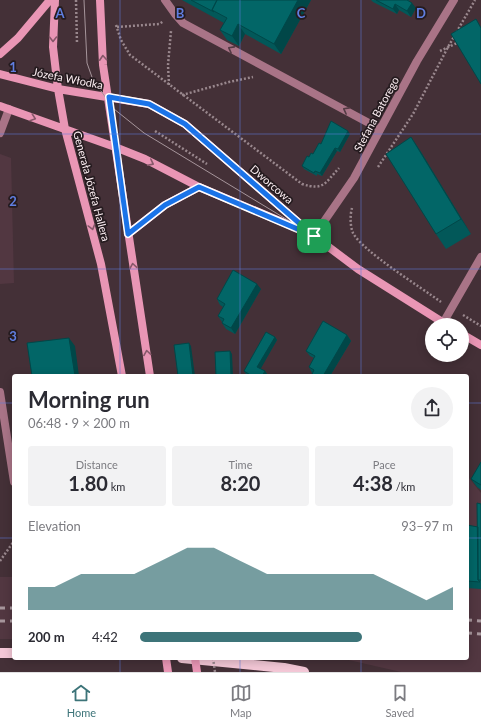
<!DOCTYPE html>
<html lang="en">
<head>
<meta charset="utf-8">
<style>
  body { margin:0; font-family:Lato,sans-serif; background:#f2f2f3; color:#2b2b33; height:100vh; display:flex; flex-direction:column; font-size:15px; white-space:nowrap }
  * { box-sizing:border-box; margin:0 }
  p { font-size:13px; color:#7c7c81 }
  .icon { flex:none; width:22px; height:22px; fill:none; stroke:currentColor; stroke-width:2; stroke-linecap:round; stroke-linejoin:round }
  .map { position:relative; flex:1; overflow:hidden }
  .sheet { position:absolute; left:12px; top:374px; width:457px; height:286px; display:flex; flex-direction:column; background:#fff; border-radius:4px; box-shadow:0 2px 10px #0003 }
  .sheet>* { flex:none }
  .controls { position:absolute; left:425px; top:318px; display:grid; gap:8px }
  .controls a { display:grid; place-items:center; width:44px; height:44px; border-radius:50%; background:#fff; box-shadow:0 2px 10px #0003; font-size:20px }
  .pin { position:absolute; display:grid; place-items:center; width:34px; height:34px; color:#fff; margin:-17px; border-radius:8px; box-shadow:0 2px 6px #0006 }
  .round { display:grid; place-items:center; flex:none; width:42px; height:42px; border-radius:21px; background:#f2f2f3 }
  .head { display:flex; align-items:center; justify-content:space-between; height:68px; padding:0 16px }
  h1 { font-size:22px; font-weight:700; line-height:30px }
  .metrics { display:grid; grid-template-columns:repeat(3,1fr); gap:6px; height:68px; padding:4px 16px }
  .metrics div { display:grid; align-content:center; border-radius:4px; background:#f2f2f3; text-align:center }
  .metrics b { font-size:20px; font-weight:700 }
  .metrics small { font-size:11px; font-weight:400 }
  .metrics p { font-size:11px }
  .chart { height:112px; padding:8px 16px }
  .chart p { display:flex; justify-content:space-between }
  .chart svg { width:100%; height:72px; margin-top:4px; fill:#3d7479; opacity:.7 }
  ul { padding:0 16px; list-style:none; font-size:13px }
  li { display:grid; grid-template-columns:64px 48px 1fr; align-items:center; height:30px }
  li i { height:10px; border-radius:5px; background:#3d7479 }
  .tabs { display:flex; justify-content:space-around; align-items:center; height:56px; border-top:1px solid #e1e1e2; background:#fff; font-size:11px; color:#7c7c81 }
  .tabs a { display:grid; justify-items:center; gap:2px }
  .tabs .on { color:#3d7479 }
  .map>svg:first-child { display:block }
  .built { fill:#523741 }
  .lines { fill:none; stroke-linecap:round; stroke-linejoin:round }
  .path { stroke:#99878d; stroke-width:2.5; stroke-dasharray:2 2; stroke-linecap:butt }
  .lane { stroke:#a97487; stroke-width:8 }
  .street { stroke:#a97487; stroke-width:8 }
  .secondary { stroke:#e996b5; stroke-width:8 }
  .primary { stroke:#f3c7d6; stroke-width:10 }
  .tram { stroke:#a6959b; stroke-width:1 }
  .rail { stroke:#a6959b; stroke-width:3; stroke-dasharray:5 5; stroke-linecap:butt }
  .path-bridge { stroke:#99878d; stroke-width:2.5; stroke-dasharray:2 2; stroke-linecap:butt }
  .secondary-bridge { stroke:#e996b5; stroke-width:8 }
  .wall { fill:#025859 }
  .shaded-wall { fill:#014748 }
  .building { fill:#026667; stroke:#014748 }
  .oneway { stroke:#87586a }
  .oneway2 { stroke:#533a43 }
  .route-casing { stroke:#fff; stroke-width:8 }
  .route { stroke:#1a73e8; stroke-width:5 }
  .grid { fill:none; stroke:#607ee0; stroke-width:1; stroke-opacity:0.55 }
  .labels { text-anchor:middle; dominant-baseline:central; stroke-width:3.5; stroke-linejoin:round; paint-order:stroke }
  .street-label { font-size:11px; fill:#fdeff3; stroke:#251b1f }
  .grid-label { font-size:13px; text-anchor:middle; font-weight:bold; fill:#607ee0; stroke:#251b1f; stroke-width:3.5; stroke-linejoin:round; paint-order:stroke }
</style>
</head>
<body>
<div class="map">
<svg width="481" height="672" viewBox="0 0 481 672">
  <rect width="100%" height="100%" fill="#443037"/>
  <path class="built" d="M0 154 11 158 14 283 0 284Z
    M469 478 481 493V672H401L340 658H467V480Z
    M0 577H14V639H0Z"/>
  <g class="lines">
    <path class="path" d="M76 0 77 44
      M116 25 121 40 130 55 302 184C324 191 325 183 339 168
      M117 27 159 24 164 21
      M440 51 459 42
      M169 85 168 65 171 31
      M182 95 229 82 253 77
      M155 131 207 164
      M378 167 413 114 448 47 475 0
      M352 208C350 215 350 226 353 233 362 251 422 288 441 302
      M463 315 481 326
      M0 561 14 541"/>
    <path class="lane" d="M165 0 175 14 183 23 380 129
      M0 133 9 109
      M0 392 14 482"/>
    <path class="street" d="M314 236 354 178 417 61 454 0
      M443 323 481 257"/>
    <path class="secondary" d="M55 0 53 47 58 89 65 129 101 264 122 376
      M100 0 103 65 150 376
      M0 54 18 38 50 0
      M0 74 58 89 149 104 185 124 314 236 358 269 447 325
      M0 106 115 147 145 159 199 187 306 232
      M128 234 165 205 199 187
      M462 334 481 345
      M166 658 168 672"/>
    <path class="primary" d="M0 653H14
      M182 658 284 668 304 672"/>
    <path class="tram" d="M84 0 87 63 93 80 114 109 144 133 314 236"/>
    <path class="rail" d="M0 608H14
      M467 620 481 621
      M0 621H14
      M467 633 481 634"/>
    <path class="path-bridge" d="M213 658 215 672"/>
    <path class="secondary-bridge" d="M195 658 197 672"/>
  </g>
  <path class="wall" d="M182 0H311L281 54 245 34 239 46 227 40 220 30 224 23Z
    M371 0H410L409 1 416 8 411 17 399 10 397 14 373 2Z
    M350 134 340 152 337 151 322 176 317 174V176L304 169 302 166 309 157 313 154 321 144Z
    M411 137 421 152 471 234 446 249 436 234Z
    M261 289 235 334 226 329 222 323V322L218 316 223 307 220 305 217 299Z
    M347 335 351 341 330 376H313L312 374V373L309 367 314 358 310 356 306 351Z
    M275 337 277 340 260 369 265 371 267 374 266 376H249L246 374 244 371Z
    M481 462V490L477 487 471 479Z
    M481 504V589L467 588V525L478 527Z"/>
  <path class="shaded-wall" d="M298 0H311L281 54 274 44Z
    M412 3 416 8 411 17 407 11Z
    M395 4 399 10 397 14 393 9Z
    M238 24 245 34 239 46 232 36Z
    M348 131 350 134 340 152 338 149Z
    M411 137 421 152 471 234 461 219Z
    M335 148 337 151 322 176 320 173Z
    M257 284 261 289 235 334 231 328Z
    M347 335 351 341 330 376H323Z
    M275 337 277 340 260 370 257 367Z
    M69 338 75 346 79 376H75Z
    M189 343 191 346 195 376H193Z
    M230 351 232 354 233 376H231Z
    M265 371 267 374 266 376H262Z"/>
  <path class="building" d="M191 0H217L212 10 214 12Z
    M217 0H298L274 44 238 24 232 36 220 30 227 18 212 10Z
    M376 0H407L412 3 407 11 395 4 393 9Z
    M476 19 481 28V84L451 34Z
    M331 121 348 131 338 149 335 148 320 173 315 171 314 173 302 166 307 156 309 157 311 153 313 154 319 143 321 144Z
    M411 137 461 219 436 234 386 154Z
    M233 270 257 284 231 328 222 323 224 319 218 316 225 304 217 299Z
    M323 321 347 335 323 376H316L312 374 314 370 309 367 315 356 306 351Z
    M266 332 275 337 257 367 265 371 262 376H252L244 371Z
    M69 338 75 376H32L27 343Z
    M189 343 193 376H178L174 345Z
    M230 351 231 376H216L215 352Z
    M481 462V485L471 479Z
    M477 503 481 504V580H478Z
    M467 525 478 527V580L480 582 467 581Z"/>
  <defs><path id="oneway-chevron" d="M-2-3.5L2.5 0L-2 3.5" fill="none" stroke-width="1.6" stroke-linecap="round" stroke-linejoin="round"/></defs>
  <g class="oneway">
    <use href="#oneway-chevron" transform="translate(53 39) rotate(90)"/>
    <use href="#oneway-chevron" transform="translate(103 58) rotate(-94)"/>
    <use href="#oneway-chevron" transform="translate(33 118) rotate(19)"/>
    <use href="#oneway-chevron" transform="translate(151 163) rotate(27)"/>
    <use href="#oneway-chevron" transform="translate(92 227) rotate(75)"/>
    <use href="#oneway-chevron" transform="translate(133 266) rotate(-99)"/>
    <use href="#oneway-chevron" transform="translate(147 353) rotate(-99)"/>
  </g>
  <g class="oneway2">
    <use href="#oneway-chevron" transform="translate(231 49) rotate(-152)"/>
    <use href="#oneway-chevron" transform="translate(346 110) rotate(-152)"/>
  </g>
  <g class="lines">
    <g class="route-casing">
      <path id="route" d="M109 97 149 104 185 124 314 236 199 187 165 205 128 234Z"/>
    </g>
    <use href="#route" class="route"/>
  </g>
  <path class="grid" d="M120 0V376M240 0V376M361 0V376M0 134H481M0 269H481M0 403H14M467 403H481M0 538H14M467 538H481M120 658V672M240 658V672M361 658V672"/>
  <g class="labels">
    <g class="street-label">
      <text transform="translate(68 78) rotate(11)">Józefa Włodka</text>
      <text transform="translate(376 114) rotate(-62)">Stefana Batorego</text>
      <text transform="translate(272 184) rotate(41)">Dworcowa</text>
      <text transform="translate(92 186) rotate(75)">Generała Józefa Hallera</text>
    </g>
  </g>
  <g class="grid-label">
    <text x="60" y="18">A</text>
    <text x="180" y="18">B</text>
    <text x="301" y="18">C</text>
    <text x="421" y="18">D</text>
    <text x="13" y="72">1</text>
    <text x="13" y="206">2</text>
    <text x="13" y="341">3</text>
  </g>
</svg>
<div class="controls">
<a><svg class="icon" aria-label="locate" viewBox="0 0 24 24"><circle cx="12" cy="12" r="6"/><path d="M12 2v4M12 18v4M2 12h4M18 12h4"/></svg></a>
</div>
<div class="pin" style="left:314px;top:236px;background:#1e9e55"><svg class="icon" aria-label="arrive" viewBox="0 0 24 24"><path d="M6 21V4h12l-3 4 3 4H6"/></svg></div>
<section class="sheet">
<div class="head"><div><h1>Morning run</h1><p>06:48 · 9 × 200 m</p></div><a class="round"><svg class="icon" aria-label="share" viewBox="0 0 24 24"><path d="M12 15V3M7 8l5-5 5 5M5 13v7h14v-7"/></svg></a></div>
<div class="metrics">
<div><p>Distance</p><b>1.80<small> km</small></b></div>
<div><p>Time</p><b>8:20</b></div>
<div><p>Pace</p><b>4:38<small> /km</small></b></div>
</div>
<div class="chart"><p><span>Elevation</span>93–97 m</p>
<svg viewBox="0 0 160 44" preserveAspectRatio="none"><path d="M0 44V30L10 30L20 22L30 22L40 22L50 14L60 6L70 6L80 14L90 22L100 22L110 22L120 22L130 22L140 30L150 38L160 30V44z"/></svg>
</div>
<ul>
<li><b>200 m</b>4:42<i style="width:71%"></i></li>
</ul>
</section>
</div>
<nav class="tabs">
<a class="on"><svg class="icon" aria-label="home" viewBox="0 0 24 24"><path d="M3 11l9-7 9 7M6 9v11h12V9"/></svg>Home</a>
<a><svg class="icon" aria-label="map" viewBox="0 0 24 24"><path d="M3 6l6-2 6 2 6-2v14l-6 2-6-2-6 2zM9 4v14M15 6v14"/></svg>Map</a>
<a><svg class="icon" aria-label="saved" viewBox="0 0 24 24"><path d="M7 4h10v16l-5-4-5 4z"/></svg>Saved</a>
</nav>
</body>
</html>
